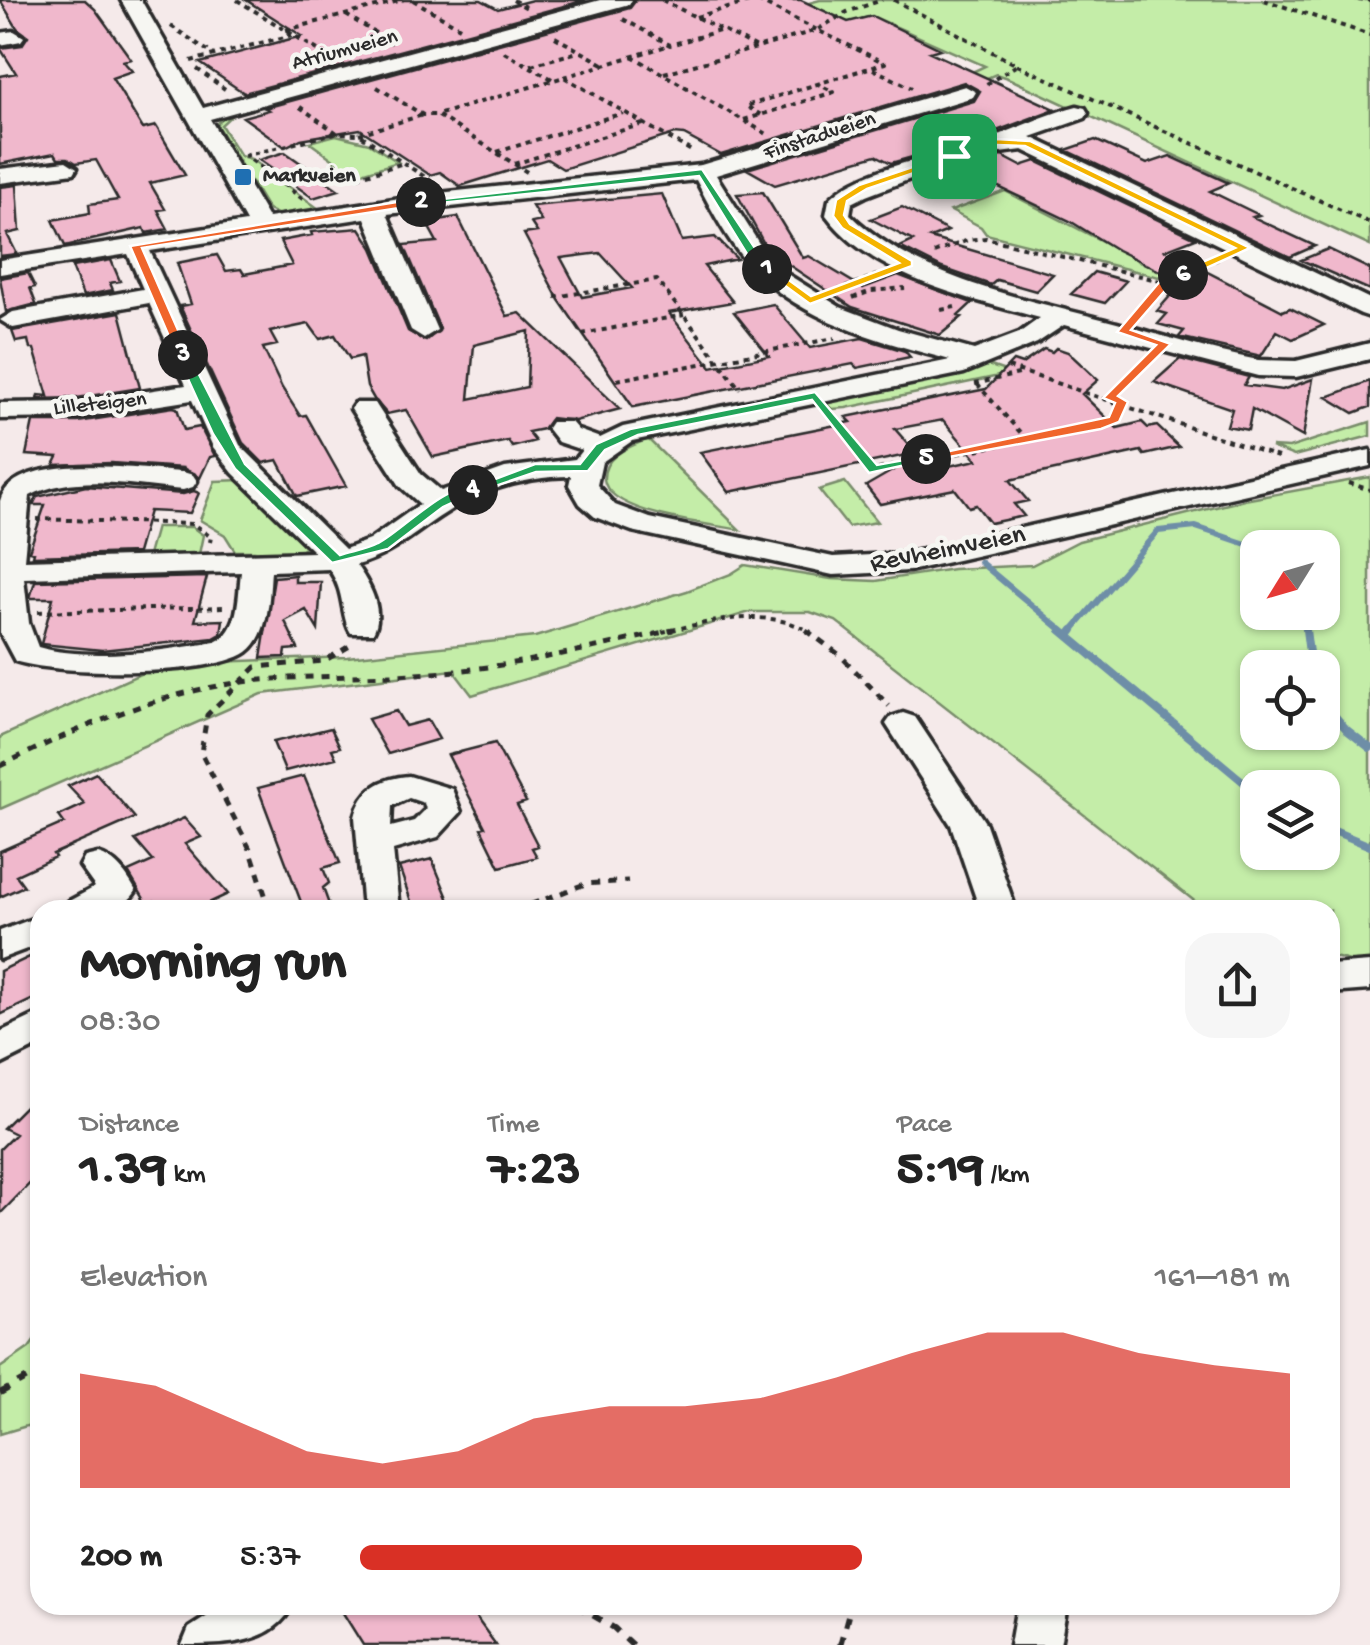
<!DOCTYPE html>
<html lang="en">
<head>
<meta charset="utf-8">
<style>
  body { margin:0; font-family:"Gochi Hand",sans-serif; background:#f6f6f6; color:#222; height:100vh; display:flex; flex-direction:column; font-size:38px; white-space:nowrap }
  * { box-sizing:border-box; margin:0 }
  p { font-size:32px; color:#767676 }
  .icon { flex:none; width:55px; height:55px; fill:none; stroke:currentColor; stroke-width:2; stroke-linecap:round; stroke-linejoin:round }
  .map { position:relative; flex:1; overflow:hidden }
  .drawer { position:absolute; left:30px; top:900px; width:1310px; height:715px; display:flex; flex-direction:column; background:#fff; border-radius:30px; box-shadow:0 2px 8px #0004 }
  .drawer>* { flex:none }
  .needle { width:65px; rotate:233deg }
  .controls { position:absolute; left:1240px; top:530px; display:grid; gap:20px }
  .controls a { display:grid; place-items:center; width:100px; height:100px; border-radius:20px; background:#fff; box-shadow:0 2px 8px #0004; font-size:50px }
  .pin { position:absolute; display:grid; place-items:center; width:85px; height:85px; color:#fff; margin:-42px; border-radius:20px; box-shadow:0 5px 15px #0006 }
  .km { position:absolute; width:50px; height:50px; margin:-25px; border-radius:50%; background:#222; color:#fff; font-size:28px; line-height:50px; text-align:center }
  .round { display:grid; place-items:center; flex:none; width:105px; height:105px; border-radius:30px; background:#f6f6f6 }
  .headline { display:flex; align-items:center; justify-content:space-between; height:170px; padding:0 50px }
  h1 { font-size:55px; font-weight:800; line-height:75px }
  .figures { display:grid; grid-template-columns:repeat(3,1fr); gap:15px; height:170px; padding:10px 50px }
  .figures div { display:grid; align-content:center }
  .figures b { font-size:50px; font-weight:800 }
  .figures small { font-size:28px; font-weight:400 }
  .figures p { font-size:28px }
  .chart { height:280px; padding:20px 50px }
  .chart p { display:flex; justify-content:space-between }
  .chart svg { width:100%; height:180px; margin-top:10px; fill:#d93025; opacity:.7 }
  ul { padding:0 50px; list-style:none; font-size:32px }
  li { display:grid; grid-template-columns:160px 120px 1fr; align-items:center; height:75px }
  li i { height:25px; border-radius:12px; background:#d93025 }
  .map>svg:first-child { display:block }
  .green { fill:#c4eda8; stroke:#788c6a; stroke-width:2.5; fill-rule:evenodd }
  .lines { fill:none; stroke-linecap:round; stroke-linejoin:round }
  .stream-far1 { stroke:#6e8ea7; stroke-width:6 }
  .stream { stroke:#6e8ea7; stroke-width:8 }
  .building { fill:#f0b8cc; stroke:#2b2b2b; stroke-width:2.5; fill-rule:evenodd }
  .minor-casing { stroke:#2b2b2b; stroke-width:7 }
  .path-far2 { stroke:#2b2b2b; stroke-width:4; stroke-dasharray:5 5; stroke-linecap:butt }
  .path-far1 { stroke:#2b2b2b; stroke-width:5; stroke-dasharray:8 8; stroke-linecap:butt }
  .path { stroke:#2b2b2b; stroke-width:6; stroke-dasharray:10 10; stroke-linecap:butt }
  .minor { fill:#f6f6f2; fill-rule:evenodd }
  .split-1 { fill:#f5b400; stroke:#fff; stroke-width:2.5 }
  .split-2 { fill:#22a559; stroke:#fff; stroke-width:2.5 }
  .split-3 { fill:#f0652b; stroke:#fff; stroke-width:2.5 }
  .split-4 { fill:#22a559; stroke:#fff; stroke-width:2.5 }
  .split-5 { fill:#22a559; stroke:#fff; stroke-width:2.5 }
  .split-6 { fill:#f0652b; stroke:#fff; stroke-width:2.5 }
  .split-7 { fill:#f5b400; stroke:#fff; stroke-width:2.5 }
  .poi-dot { fill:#1f6fb2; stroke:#f6f6f2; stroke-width:4 }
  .labels { text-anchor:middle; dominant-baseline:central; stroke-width:9; stroke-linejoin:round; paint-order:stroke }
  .far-street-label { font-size:22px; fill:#2b2b2b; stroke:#f6f6f2 }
  .far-poi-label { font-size:22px; font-weight:bold; fill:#2b2b2b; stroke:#f6f6f2; text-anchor:start }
  .street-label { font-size:28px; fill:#2b2b2b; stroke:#f6f6f2 }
</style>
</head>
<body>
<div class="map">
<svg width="1370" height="1645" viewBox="0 0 1370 1645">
  <rect width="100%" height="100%" fill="#f5eaea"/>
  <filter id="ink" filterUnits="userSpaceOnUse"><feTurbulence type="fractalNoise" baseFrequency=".01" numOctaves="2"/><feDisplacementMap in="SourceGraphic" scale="20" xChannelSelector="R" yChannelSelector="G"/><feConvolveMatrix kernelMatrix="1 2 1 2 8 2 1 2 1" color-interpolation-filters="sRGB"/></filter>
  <g filter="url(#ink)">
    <path class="green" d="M820 0H1370V246L1010 79 996 74 967 87 953 81 985 66 872 16 822 30 783 10Z
      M229 112 234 113 221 125 240 156 251 159 319 209 279 215 268 210 216 124Z
      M336 135 369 143 398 162 349 177 334 166 338 163 309 142Z
      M1005 191 1166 274 1159 277 986 234 981 227 951 211Z
      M988 365 1005 371 999 376 846 408 832 409 825 403 827 399Z
      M1370 422V436L1294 456 1271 447 1289 448Z
      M648 439 740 530C711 524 607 514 604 479 603 455 630 447 648 439Z
      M1370 477V966L1330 956V910H1206L836 621 810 612H750L472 695 453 670 262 694 0 809V737L162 664 347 657 535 637 687 591 731 574 745 565 831 579 876 581 953 569 1032 565 1079 541 1244 500ZM1258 548H1322V612H1258ZM1258 668H1322V732H1258ZM1258 788H1322V852H1258Z
      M242 480 310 543C297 558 272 556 253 559L254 551H235L225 535 200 520 215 481Z
      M845 482 877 522 848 527 819 490Z
      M156 527H192L203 535 198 559H147Z
      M40 1333V1422L0 1434V1368L29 1348Z"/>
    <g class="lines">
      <path class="stream-far1" d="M980 562 1064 632
        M1304 612 1307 632
        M1071 632 1158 531 1196 527 1258 548"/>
      <path class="stream" d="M1061 630 1258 794
        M1306 630 1311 668
        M1070 634 1073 630
        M1322 701 1347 730 1370 748
        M1322 826 1370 846"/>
    </g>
    <path class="building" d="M0 0H85L95 9 131 59 123 61 132 71 112 78 143 129 156 126 185 175 150 183 165 209 158 210 168 229 146 233 144 228 65 246 53 220 90 213 89 204 118 200 96 160 76 163 68 158H58L55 153 0 164V76L16 73 0 48 22 45 28 36 17 28Z
      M246 0H481L498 9 532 0H586L244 93 200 63 302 36Z
      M636 0H801L848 22 872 16 940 49 930 52 1055 109 970 141 891 163 876 155 775 185 747 169 974 101 980 91 964 82 721 155 684 135 674 134 563 169 547 159 460 186 440 172 430 175 360 129 301 139 285 147 243 117 269 110 265 108 630 8Z
      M1095 140 1147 164 1170 156 1229 183 1210 191 1259 215 1253 217 1315 246 1290 257 1066 150Z
      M285 152 339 190 313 198 259 160Z
      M1002 156 1021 166 1036 161 1196 238 1165 250 1283 311 1290 308 1324 325 1293 339 1277 331 1261 356 1179 337 1184 331 1158 324 1167 314 1157 311 1172 294 1184 298 1188 288 1180 284 1182 282 1117 250 1070 221 982 179 946 191 922 179 969 161Z
      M17 185 20 231 7 234 17 254 0 256V187Z
      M763 192 803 258 809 256 863 288 898 275 972 303 958 316 962 317 940 335 852 307 768 251 737 194Z
      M662 194 682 241 715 237 737 259 704 266 733 302 669 313 711 367 769 356 734 312 773 304 810 348 862 338 905 351 910 357 857 368 853 364 633 407 559 300 524 234 537 232 531 223 541 221 532 206ZM600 253 632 288 582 297 561 258Z
      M902 207 948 231 930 238 1053 274 1036 291 997 280 991 285 942 268 900 247 913 241 871 219Z
      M458 217 507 316 520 313 620 409 575 421 551 418 543 429 528 432 535 441 512 447 508 441 433 457 406 410 387 414 374 399 367 387 362 356 350 359 335 335 320 339 309 324 270 332 277 345 263 348 282 388 300 416 306 415 346 486 297 496 278 460 263 463 243 443 180 306 191 304 177 263 217 255 226 271 241 269 244 274 292 265 280 241 312 235 311 232 360 228 373 248 408 331 426 341 440 329 404 245 437 242 426 222ZM529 331 527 387 469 399 474 345Z
      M1328 249 1370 269V290L1301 260Z
      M111 260 120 281 110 283 113 290 83 296 72 267Z
      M1094 272 1126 281 1105 303 1071 294Z
      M28 273 35 287 30 288 36 304 6 312 0 278Z
      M120 312 140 388 77 398 38 399 39 395 48 396 34 349H30L28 340 16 342 12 331Z
      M1056 348 1068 352 1098 380 1082 394 1117 428 1142 422 1148 428 1157 426 1179 447 1144 455 1141 451 1010 480 1028 501 1014 504 1024 516 990 523 976 505 969 507 955 489 880 504 866 486 918 456 930 470 977 460 943 420 895 429 916 453 729 492 700 452 851 422 846 417 986 389 1013 361 1022 364 1044 349 1052 352Z
      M1180 359 1249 377 1244 385 1282 390 1313 379 1303 437 1252 409 1248 430 1227 426 1232 409 1154 382Z
      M1370 381V407L1354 413 1327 397Z
      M173 407 177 408 184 430 200 427 215 456 210 457 200 478 183 468 111 463 54 465 58 457 26 455 33 422H78Z
      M86 486 183 494 194 491 199 493 190 513 149 511 137 553 33 556 34 552 29 551 45 505H33L37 497Z
      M295 575V582H321L318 630 306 610 285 621 298 649 286 650 285 657 261 658 274 577Z
      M207 577 195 621 223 620 221 634 214 638 102 650 41 644 53 598H30L35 581Z
      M396 711 405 726 428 720 439 739 388 754 368 719Z
      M331 728 340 747 332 749 336 758 285 771 273 742Z
      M495 743 526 802 517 805 538 846 532 848 537 857 500 867 481 828 485 827 448 755Z
      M96 773 135 818 53 854 55 857 16 875 24 886 0 897V851L64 823 59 816 85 804 68 786Z
      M304 776 340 863 323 868 329 883 323 888 331 910H304L258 788Z
      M184 818 201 837 185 844 228 894 194 910H162L154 901 147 904 128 872 153 861 135 840Z
      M432 859 453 910 413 907 399 867Z
      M40 952V996L0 1015V971Z
      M40 1091V1173L0 1214V1149L15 1134 3 1128Z
      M338 1605H467L496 1645H363Z"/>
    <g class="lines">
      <g class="minor-casing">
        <path id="minor" d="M121 0H141L203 108 600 0H632L629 4 210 119 268 218 420 195 701 165 965 86 976 92 973 97 716 175 765 253 787 274 840 307 898 329 974 350 1019 333 1040 318C968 298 873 278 826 215L829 200C860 165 947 156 989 139 1017 128 1047 114 1077 106L1085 108 1088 113 1085 118 1031 137 1370 299V317L1361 314 1023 150 968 157 866 196 852 203 850 214C918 281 1028 299 1117 323 1164 336 1210 351 1258 360L1296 361 1370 343V359L1296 377 1258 376 1064 325 1037 343 964 373 632 441 602 462 597 485 615 505 650 518 833 557 909 553 1370 450V466L909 571 833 575 632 531 595 517 580 504 569 485 571 476C525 477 482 489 444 514 414 533 391 556 356 565 369 583 385 611 373 633H351C340 615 346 593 329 569L271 571C269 595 270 635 247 652 212 677 56 675 15 661L0 633V501C14 449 142 470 183 472L193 475 197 481 193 487 183 490C134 486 76 472 30 496L24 560 314 552 233 473 213 447 192 400 77 418 0 419V403L77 402 186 385 149 303 13 328 0 320 13 312 143 289 128 254 0 274V260L246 222ZM696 180C709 205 722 230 739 253 789 319 874 339 950 360L623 427 600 438 578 430 571 422H551L547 428 558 442 582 450 575 459 505 468 441 491 421 474 375 403H355L351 409 400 486 420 504 369 540 345 549 240 445 150 251 365 218 411 330 424 338 437 330 387 214ZM241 572C238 595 240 632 215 642 165 651 87 661 38 647L29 623 24 578Z
          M14 31 24 37 21 41 0 45V33Z
          M66 161 77 168 74 173 0 183V169Z
          M903 713 915 717 986 824 1016 910H980L951 825 886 724 891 717Z
          M409 776 452 789 461 812 438 837 393 850 399 910H363L355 817C362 789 381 778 409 776ZM409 798 424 803 426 809 414 821 391 827 392 806Z
          M98 854C116 859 127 875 136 891 121 916 89 910 64 910L69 901 95 887 80 866 85 857Z
          M40 916V944L0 959V931Z
          M1370 962V990L1330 993V965Z
          M40 1013V1045L0 1065V1032Z
          M225 1605H293C273 1645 225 1645 182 1645L189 1628Z
          M1017 1605H1067L1060 1645H1010Z"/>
      </g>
      <path class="path-far2" d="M237 0 334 60
        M413 0 460 27
        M513 0 527 8
        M662 0 757 48 817 30 756 0
        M894 0 1017 65 985 85
        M1264 0 1370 35
        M1358 0 1370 1
        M346 15 392 43
        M696 17 756 0
        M623 19 670 45 719 31
        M171 26 214 55
        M286 30 403 0
        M555 37 605 65
        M504 52 554 80
        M632 56 767 134
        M191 61 292 35
        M531 65 578 52
        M1017 65 1370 223
        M197 69 225 89
        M873 69 912 88
        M664 73 757 48
        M564 77 670 45
        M377 87 423 115H437
        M300 107 337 133 359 134 431 181
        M761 115 746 106 885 63 817 30 847 12 882 0
        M744 120 834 92 818 84
        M359 134 423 115
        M497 152 623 113
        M244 156 335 133
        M251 160 304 200
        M514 164 643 124
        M527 172 437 115 564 77 693 152
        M357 177 404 163
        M934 253 968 240 986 238 1165 282
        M836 291 877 275
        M555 297 657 280 740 389
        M853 298 871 291 905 288
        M941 310 955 307
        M1135 317 1165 282 1218 259
        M582 334 684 315
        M1008 367 1278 457
        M617 380 835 338
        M975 384 1023 373
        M977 384 1027 440
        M1109 397 1148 360
        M827 411 874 470 1101 425 1115 420 1122 402
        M1349 483 1370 490
        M37 519 193 524 211 537 210 542
        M38 612 227 607
        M662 632C711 622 764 606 811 632"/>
      <path class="path-far1" d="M806 630 841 656 889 706
        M0 766C80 727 162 691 251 681 319 674 388 678 456 671 530 663 601 646 673 630
        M270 910 251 851 201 753 207 715 256 667 324 661 353 644
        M516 910 585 884 628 881"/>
      <path class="path" d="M0 1393 40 1371
        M576 1605 614 1628 632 1645
        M840 1645 851 1605"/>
      <use href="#minor" class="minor"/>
    </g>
  </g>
  <path class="split-1" d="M954 153 958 158 867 189 847 201 844 215 850 224 912 261V266L810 304 762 269 771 267 811 296 899 263 842 228 833 216 836 200 859 185Z"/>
  <path class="split-2" d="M702 169 771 272H763L747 254 699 176 421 205 416 202Z"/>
  <path class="split-3" d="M421 198 425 204 142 248 189 355 183 359 177 355 130 246Z"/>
  <path class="split-4" d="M183 351 189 355 245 464 340 555C352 551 367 549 378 543 401 532 454 474 480 490L443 507 388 549 332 563 235 469 213 434 177 355Z"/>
  <path class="split-5" d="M815 392 877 465 926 456 933 459 869 473 812 400 638 435 605 450 588 471 536 472 478 492 466 490 535 464H580L596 444 630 429Z"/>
  <path class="split-6" d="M1179 272 1189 275 1170 285 1131 330 1171 344 1118 396 1128 402 1119 422 1101 429 922 462 920 459 926 456 1109 417 1115 403 1103 398 1156 345 1117 332 1161 280Z"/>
  <path class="split-7" d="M996 139 1030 141 1250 248 1187 277H1179V272L1235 248 1025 146 997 145 954 159 949 156Z"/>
  <rect class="poi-dot" x="233" y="167" width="20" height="20" rx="5"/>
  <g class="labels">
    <g class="far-street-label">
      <text transform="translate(345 51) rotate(-15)">Atriumveien</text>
      <text transform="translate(820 137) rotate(-18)">Finstadveien</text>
      <text transform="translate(100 405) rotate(-6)">Lilleteigen</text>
    </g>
    <g class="far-poi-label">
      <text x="263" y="177">Markveien</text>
    </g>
    <g class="street-label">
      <text transform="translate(948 550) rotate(-11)">Revheimveien</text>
    </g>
  </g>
</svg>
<div class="controls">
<a><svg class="needle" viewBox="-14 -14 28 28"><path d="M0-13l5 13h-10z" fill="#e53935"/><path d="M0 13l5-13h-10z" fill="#767676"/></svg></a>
<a><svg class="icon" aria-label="locate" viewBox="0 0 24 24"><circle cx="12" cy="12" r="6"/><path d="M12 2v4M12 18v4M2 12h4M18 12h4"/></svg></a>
<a><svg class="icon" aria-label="layers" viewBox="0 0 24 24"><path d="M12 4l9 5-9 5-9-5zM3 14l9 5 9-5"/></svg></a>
</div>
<div class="pin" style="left:954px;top:156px;background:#1e9e55"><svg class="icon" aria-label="arrive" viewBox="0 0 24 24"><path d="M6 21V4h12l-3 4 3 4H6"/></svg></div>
<b class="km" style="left:767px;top:269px">1</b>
<b class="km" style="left:421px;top:202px">2</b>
<b class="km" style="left:183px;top:355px">3</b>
<b class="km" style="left:473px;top:490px">4</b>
<b class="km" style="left:926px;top:459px">5</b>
<b class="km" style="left:1183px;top:275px">6</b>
<section class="drawer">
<div class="headline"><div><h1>Morning run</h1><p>08:30</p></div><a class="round"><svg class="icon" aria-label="share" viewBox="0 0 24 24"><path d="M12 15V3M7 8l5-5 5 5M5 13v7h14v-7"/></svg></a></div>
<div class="figures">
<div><p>Distance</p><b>1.39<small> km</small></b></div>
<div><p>Time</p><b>7:23</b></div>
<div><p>Pace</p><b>5:19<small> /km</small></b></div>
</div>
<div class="chart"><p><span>Elevation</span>161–181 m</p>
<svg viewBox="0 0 160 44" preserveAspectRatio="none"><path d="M0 44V16L10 19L20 27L30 35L40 38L50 35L60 27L70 24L80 24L90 22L100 17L110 11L120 6L130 6L140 11L150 14L160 16V44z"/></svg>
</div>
<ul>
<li><b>200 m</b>5:37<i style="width:54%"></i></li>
</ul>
</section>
</div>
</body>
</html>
